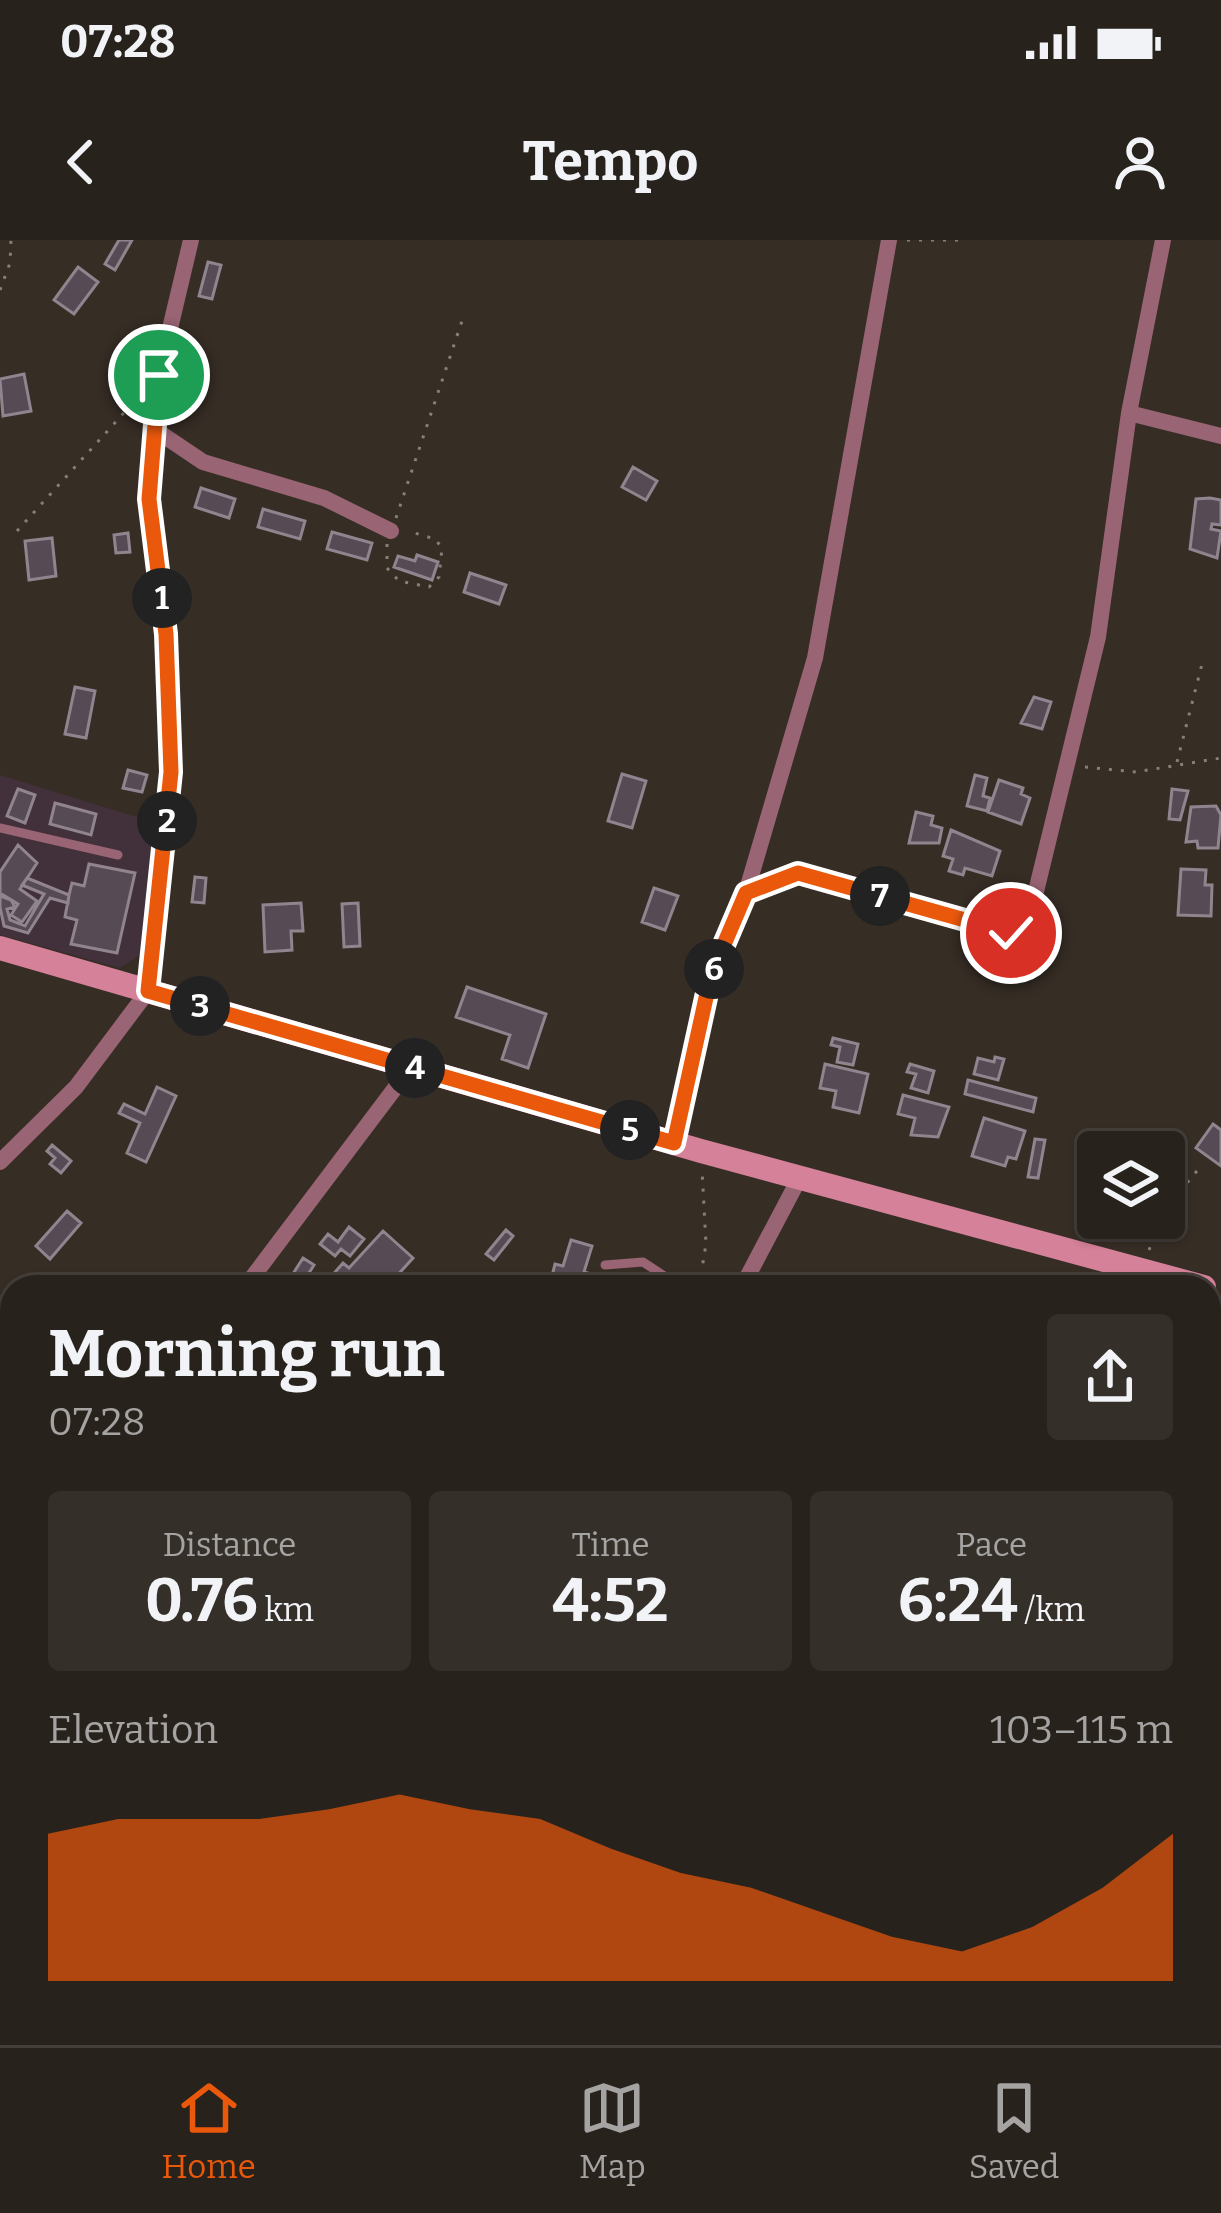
<!DOCTYPE html>
<html lang="en">
<head>
<meta charset="utf-8">
<style>
  body { margin:0; font-family:Bitter,serif; background:#342f29; color:#f1f3f6; height:100vh; display:flex; flex-direction:column; font-size:45px; white-space:nowrap }
  * { box-sizing:border-box; margin:0 }
  p { font-size:39px; color:#a5a4a3 }
  .icon { flex:none; width:66px; height:66px; fill:none; stroke:currentColor; stroke-width:2; stroke-linecap:round; stroke-linejoin:round }
  .map { position:relative; flex:1; overflow:hidden }
  .sheet { position:absolute; left:0px; top:1035px; width:1221px; height:771px; display:flex; flex-direction:column; background:#28221c; border-radius:36px 36px 0 0; box-shadow:0 3px 9px #0004,0 0 0 3px #443f3b }
  .sheet>* { flex:none }
  .tools { position:absolute; left:1077px; top:891px; display:grid; gap:24px }
  .tools a { display:grid; place-items:center; width:108px; height:108px; border-radius:12px; background:#28221c; box-shadow:0 3px 9px #0004,0 0 0 3px #443f3b; font-size:60px }
  .pin { position:absolute; display:grid; place-items:center; width:102px; height:102px; color:#fff; margin:-51px; border:6px solid #fff; border-radius:50%; box-shadow:0 3px 12px #0007 }
  .km { position:absolute; width:60px; height:60px; margin:-30px; border-radius:50%; background:#222; color:#fff; font-size:33px; line-height:60px; text-align:center }
  .round { display:grid; place-items:center; flex:none; width:126px; height:126px; border-radius:12px; background:#342f29 }
  .overview { display:flex; align-items:center; justify-content:space-between; height:204px; padding:0 48px }
  h1 { font-size:66px; font-weight:700; line-height:90px }
  .stats { display:grid; grid-template-columns:repeat(3,1fr); gap:18px; height:204px; padding:12px 48px }
  .stats div { display:grid; align-content:center; border-radius:12px; background:#342f29; text-align:center }
  .stats b { font-size:60px; font-weight:700 }
  .stats small { font-size:33px; font-weight:400 }
  .stats p { font-size:33px }
  .chart { height:336px; padding:24px 48px }
  .chart p { display:flex; justify-content:space-between }
  .chart svg { width:100%; height:216px; margin-top:12px; fill:#ea580c; opacity:.7 }
  .status { display:flex; justify-content:space-between; align-items:center; height:84px; padding:0 60px; background:#28221c; direction:ltr }
  .status svg { height:33px; fill:currentColor }
  header { display:flex; justify-content:space-between; align-items:center; height:156px; padding:0 48px; background:#28221c; font-size:54px; font-weight:700 }
  .menu { display:flex; justify-content:space-around; align-items:center; height:168px; border-top:3px solid #443f3b; background:#28221c; font-size:33px; color:#a5a4a3 }
  .menu a { display:grid; justify-items:center; gap:6px }
  .menu .selected { color:#ea580c }
  .map>svg:first-child { display:block }
  .medical { fill:#42303a }
  .building { fill:#564b54; stroke:#90848e; stroke-width:3 }
  .lines { fill:none; stroke-linecap:round; stroke-linejoin:round }
  .path { stroke:#877f78; stroke-width:3; stroke-dasharray:3 9; stroke-linecap:butt }
  .lane { stroke:#996473; stroke-width:9 }
  .street { stroke:#996473; stroke-width:16 }
  .secondary { stroke:#d48199; stroke-width:24 }
  .route-casing { stroke:#fff; stroke-width:24 }
  .route { stroke:#ea580c; stroke-width:15 }
</style>
</head>
<body>
<div class="status"><b>07:28</b><svg viewBox="0 0 49 12"><path d="M0 12V9h3v3zM5 12V6h3v6zM10 12V3h3v9zM15 12V0h3v12zM26 1h20v11H26zM47 4h2v5h-2z"/></svg></div>
<header><svg class="icon" aria-label="back" viewBox="0 0 24 24"><path d="M15 5l-7 7 7 7"/></svg>Tempo<svg class="icon" aria-label="person" viewBox="0 0 24 24"><circle cx="12" cy="8" r="4"/><path d="M4 21q1-7 8-7t8 7"/></svg></header>
<div class="map">
<svg width="1221" height="1805" viewBox="0 0 1221 1805">
  <rect width="100%" height="100%" fill="#362d25"/>
  <path class="medical" d="M0 535 153 582 144 712 120 728 0 695Z"/>
  <path class="building" d="M119 0H132L115 30 105 24Z
    M208 22 221 25 212 59 199 56Z
    M78 27 98 42 74 74 54 60Z
    M24 134 31 171 3 176 0 139Z
    M633 227 657 241 646 260 622 247Z
    M201 248 235 259 229 278 195 267Z
    M1210 258 1221 260V285L1212 284 1211 289 1221 291 1217 318 1190 309 1196 259Z
    M263 269 305 281 300 299 258 287Z
    M332 292 372 303 367 320 327 309Z
    M128 293 130 312 116 313 114 295Z
    M52 298 56 336 29 340 25 301Z
    M417 315 438 322 432 340 394 327 398 316 415 321Z
    M470 333 506 345 499 364 464 352Z
    M75 447 95 451 86 498 65 494Z
    M1034 457 1051 462 1042 489 1021 483Z
    M128 530 147 535 142 552 123 548Z
    M622 534 646 541 632 588 608 581Z
    M975 535 987 538 983 556 990 558 987 571 967 566Z
    M999 540 1023 548 1021 554 1030 558 1021 584 988 572Z
    M18 549 35 555 25 583 7 576Z
    M1172 549 1188 551 1180 580 1169 579Z
    M55 563 96 574 91 595 50 584Z
    M1216 566 1221 575 1218 608H1198L1197 601 1186 602 1191 567Z
    M916 572 933 576 931 585 942 588 939 603H909Z
    M951 590 1000 611 992 636 965 628 963 635 949 631 953 619 943 616Z
    M18 605 37 623 20 649 37 661 22 682 11 675 18 664 0 653V632Z
    M89 624 135 633 117 713 71 704 77 680 65 677 69 655 72 643 84 646Z
    M1181 629 1206 630 1205 645H1212L1211 676 1178 675Z
    M195 637 206 638 204 663 192 662Z
    M27 638 69 655 68 663 50 658 28 693 4 686 0 667V656L11 660 15 667 7 669 10 680 25 686 44 654 22 645Z
    M654 648 678 656 665 690 642 682Z
    M301 663 303 691H291L292 710 265 712 263 665Z
    M358 663 360 706 344 707 342 664Z
    M467 747 546 774 528 828 502 819 510 795 456 777Z
    M833 798 858 804 853 825 837 822 840 807 831 805Z
    M995 817 1004 819 998 840 974 834 978 818 994 822Z
    M825 824 868 834 859 873 833 867 836 851 820 848Z
    M910 824 934 831 928 853 911 848 916 834 907 832Z
    M968 840 1036 858 1033 872 965 854Z
    M157 847 176 856 146 922 127 913 140 883 119 873 124 864 145 874Z
    M903 855 949 867 938 897 911 895 915 878 898 874Z
    M984 878 1025 891 1016 919 1008 917 1005 926 972 916Z
    M1213 884 1221 890V926L1196 908Z
    M1035 899 1045 900 1038 938 1028 937Z
    M52 905 71 921 61 933 50 924 55 918 47 911Z
    M67 971 81 983 50 1019 36 1006Z
    M349 987 364 999 350 1016 341 1009 335 1016 320 1004 328 994 338 1002Z
    M506 990 513 996 494 1020 486 1014Z
    M383 991 413 1018 394 1039V1047H322L343 1023 349 1028Z
    M571 1000 592 1006 584 1032 595 1035 591 1047 551 1040 555 1024 563 1026Z
    M303 1018 314 1025 302 1044 291 1037Z
    M0 1124 12 1136V1158L0 1146Z
    M1209 1146 1221 1149 1217 1182 1209 1177Z
    M0 1684 12 1692 6 1710 0 1706Z"/>
  <g class="lines">
    <path class="path" d="M907 0H963
      M0 50 10 23 11 0
      M396 278 462 81
      M17 291 141 154
      M387 304V328L399 341 429 347 439 337 442 308 435 299 408 291
      M1177 522 1202 424
      M1085 527 1136 532 1221 518
      M1164 970 1197 931
      M1149 1010 1161 978
      M699 1047 706 1004 702 930
      M1209 1383 1221 1391
      M1209 1488 1221 1467
      M635 1794 649 1805
      M785 1805 790 1794"/>
    <path class="lane" d="M0 588 118 615
      M605 1025 643 1022 681 1047"/>
    <path class="street" d="M191 0 159 135 154 189 203 222 324 258 391 291
      M1129 173 1221 196
      M746 653 798 633 826 637 1000 693H1011L1030 676 1098 397 1129 173 1163 0
      M674 903 711 735 746 653 815 418 889 0
      M0 922 76 847 148 751 171 532 166 395 149 258 154 189
      M245 1047 411 827
      M742 1047 800 937
      M0 1266 12 1258
      M1209 1732 1221 1739
      M1209 1791 1221 1776
      M96 1805 106 1794
      M570 1805 579 1794
      M884 1805 892 1794"/>
    <path class="secondary" d="M0 708 701 911 1204 1047"/>
  </g>
  <g class="lines">
    <g class="route-casing">
      <path id="route" d="M159 135 149 259 166 394 171 532 148 751 674 903 711 735 746 653 798 633 1011 693"/>
    </g>
    <use href="#route" class="route"/>
  </g>
</svg>
<div class="tools">
<a><svg class="icon" aria-label="layers" viewBox="0 0 24 24"><path d="M12 4l9 5-9 5-9-5zM3 14l9 5 9-5"/></svg></a>
</div>
<div class="pin" style="left:159px;top:135px;background:#1e9e55"><svg class="icon" aria-label="arrive" viewBox="0 0 24 24"><path d="M6 21V4h12l-3 4 3 4H6"/></svg></div>
<div class="pin" style="left:1011px;top:693px;background:#d93025"><svg class="icon" aria-label="check" viewBox="0 0 24 24"><path d="M5 12l5 5 9-10"/></svg></div>
<b class="km" style="left:162px;top:358px">1</b>
<b class="km" style="left:167px;top:581px">2</b>
<b class="km" style="left:200px;top:766px">3</b>
<b class="km" style="left:415px;top:828px">4</b>
<b class="km" style="left:630px;top:890px">5</b>
<b class="km" style="left:714px;top:729px">6</b>
<b class="km" style="left:880px;top:656px">7</b>
<section class="sheet">
<div class="overview"><div><h1>Morning run</h1><p>07:28</p></div><a class="round"><svg class="icon" aria-label="share" viewBox="0 0 24 24"><path d="M12 15V3M7 8l5-5 5 5M5 13v7h14v-7"/></svg></a></div>
<div class="stats">
<div><p>Distance</p><b>0.76<small> km</small></b></div>
<div><p>Time</p><b>4:52</b></div>
<div><p>Pace</p><b>6:24<small> /km</small></b></div>
</div>
<div class="chart"><p><span>Elevation</span>103–115 m</p>
<svg viewBox="0 0 160 44" preserveAspectRatio="none"><path d="M0 44V14L10 11L20 11L30 11L40 9L50 6L60 9L70 11L80 17L90 22L100 25L110 30L120 35L130 38L140 33L150 25L160 14V44z"/></svg>
</div>
</section>
</div>
<nav class="menu">
<a class="selected"><svg class="icon" aria-label="home" viewBox="0 0 24 24"><path d="M3 11l9-7 9 7M6 9v11h12V9"/></svg>Home</a>
<a><svg class="icon" aria-label="map" viewBox="0 0 24 24"><path d="M3 6l6-2 6 2 6-2v14l-6 2-6-2-6 2zM9 4v14M15 6v14"/></svg>Map</a>
<a><svg class="icon" aria-label="saved" viewBox="0 0 24 24"><path d="M7 4h10v16l-5-4-5 4z"/></svg>Saved</a>
</nav>
</body>
</html>
